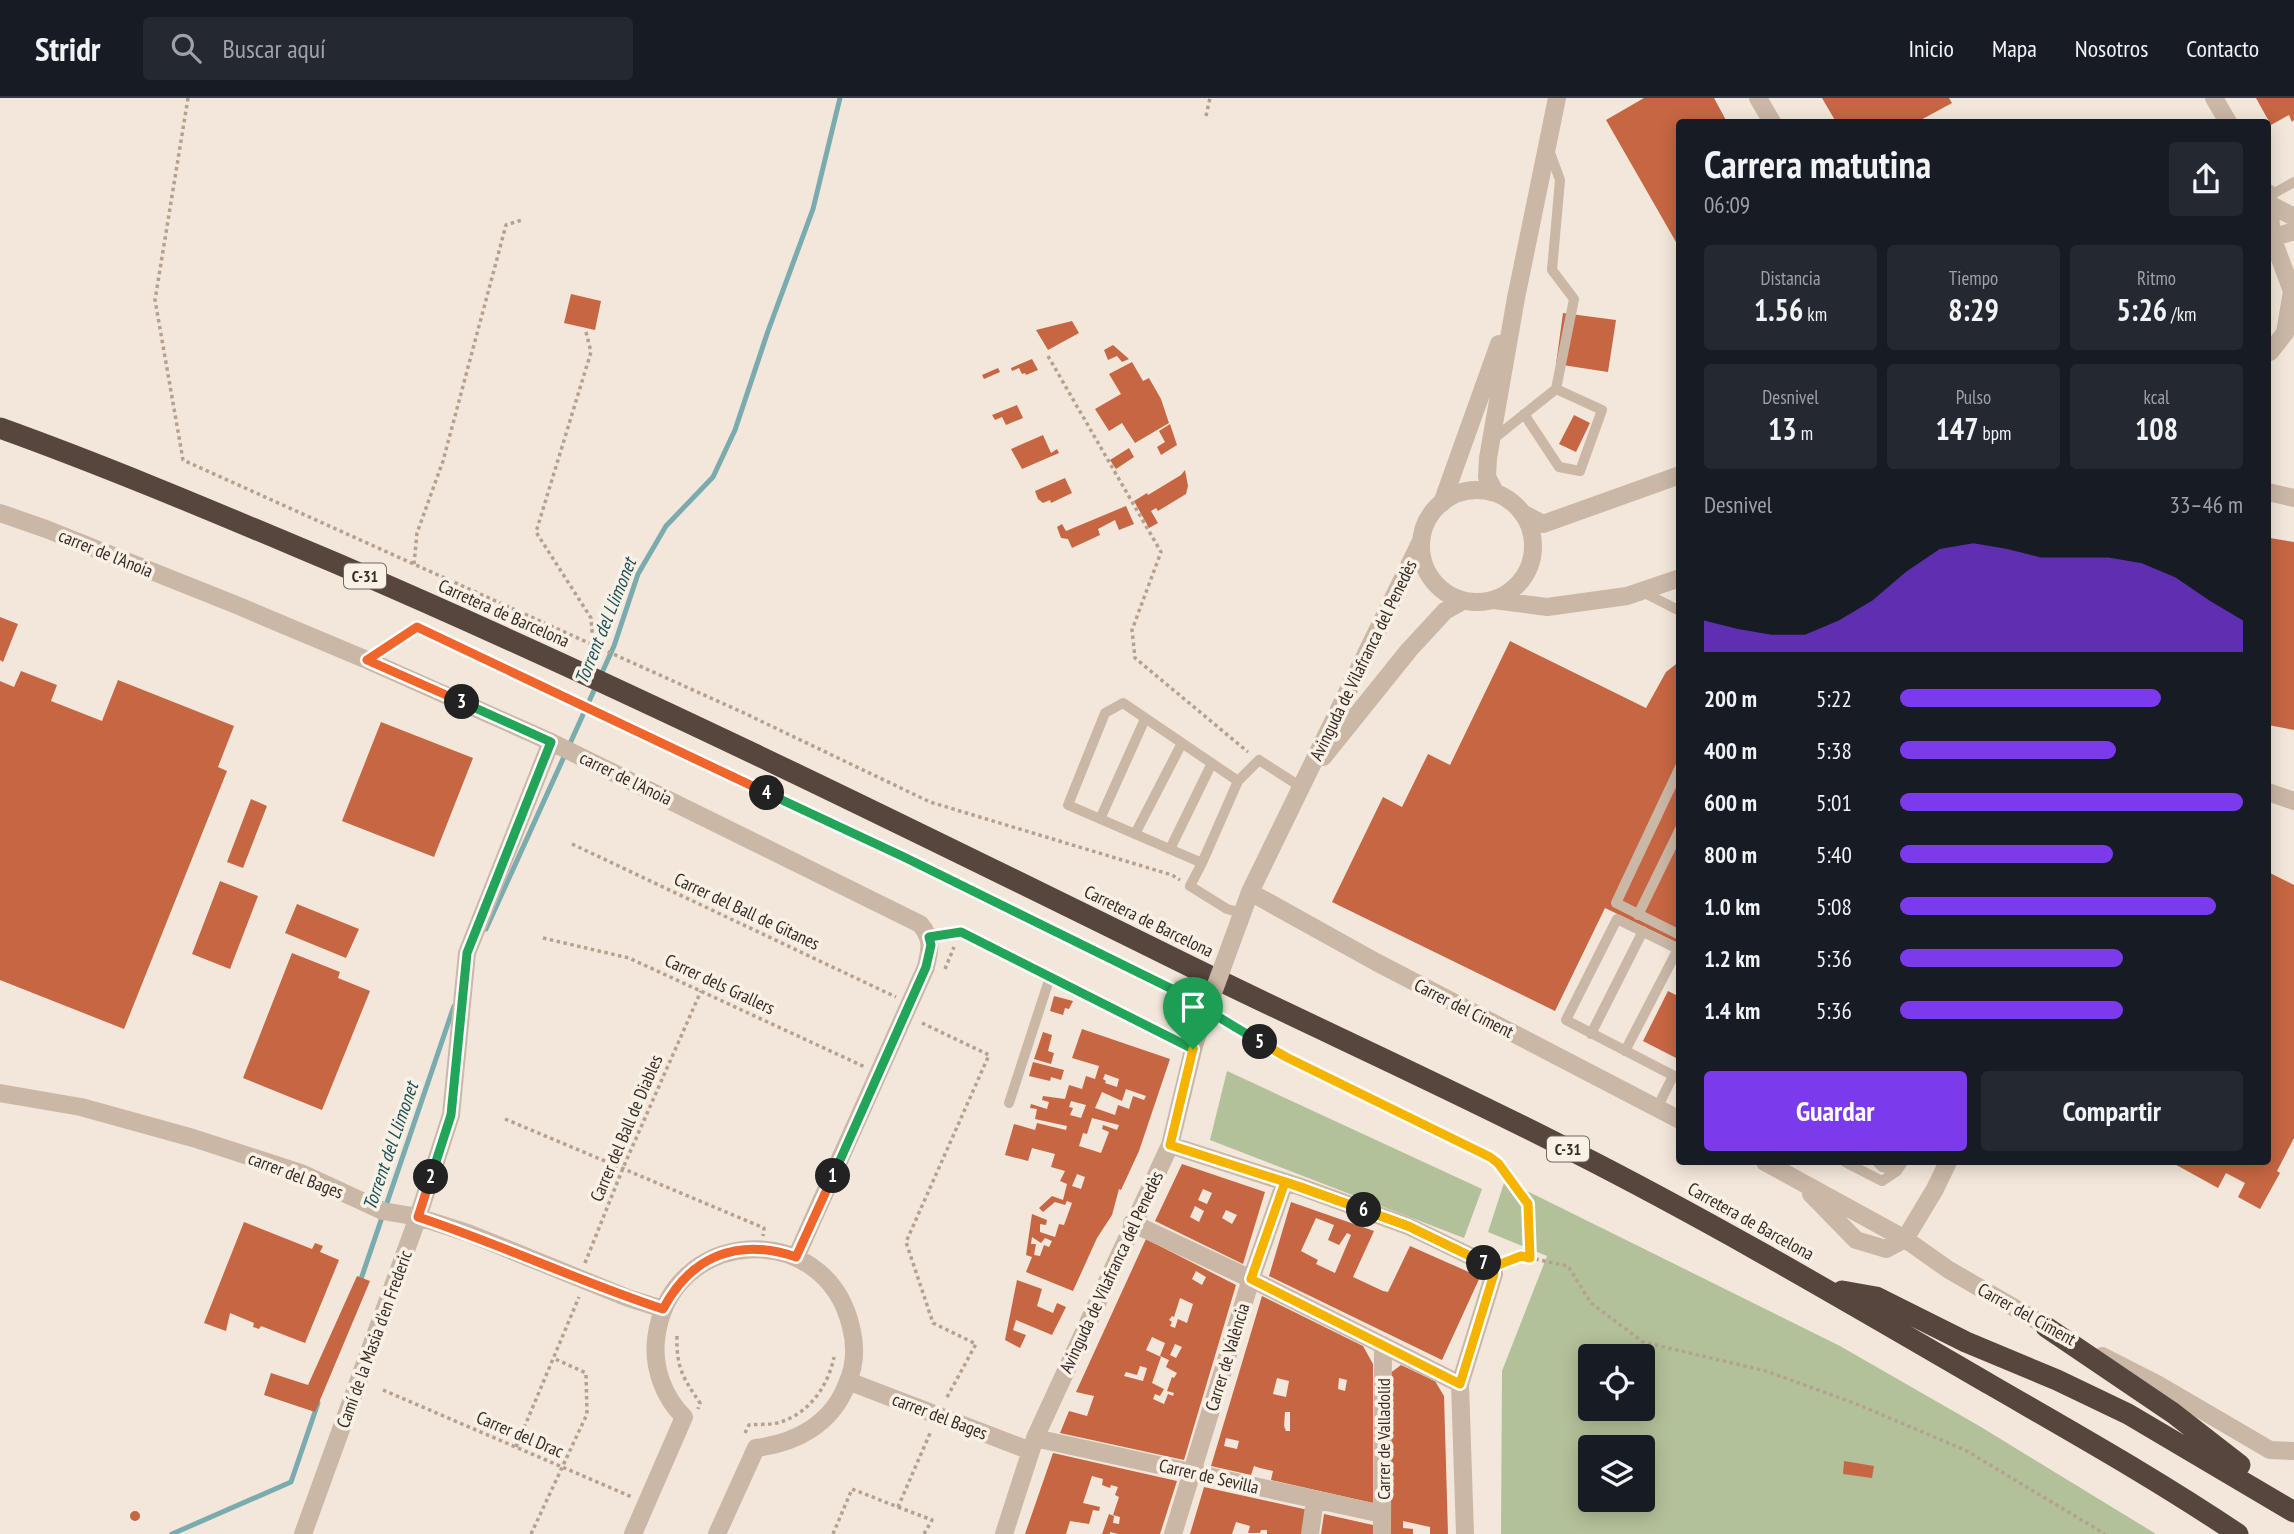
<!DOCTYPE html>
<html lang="es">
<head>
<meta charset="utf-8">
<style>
  body { margin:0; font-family:"PT Sans Narrow",sans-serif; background:#242831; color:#f1f3f6; height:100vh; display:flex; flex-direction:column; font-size:26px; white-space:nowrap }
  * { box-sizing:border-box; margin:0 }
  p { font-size:23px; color:#9ea1a6 }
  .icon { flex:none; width:38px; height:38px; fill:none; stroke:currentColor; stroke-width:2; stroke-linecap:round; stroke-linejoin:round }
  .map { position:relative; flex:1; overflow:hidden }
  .sheet { position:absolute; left:1676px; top:21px; width:595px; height:1046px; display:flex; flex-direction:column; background:#171b24; border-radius:7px; box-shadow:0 4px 18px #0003 }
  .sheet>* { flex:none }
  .controls { position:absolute; left:1578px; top:1246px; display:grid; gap:14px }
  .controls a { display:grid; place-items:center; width:77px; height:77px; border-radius:7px; background:#171b24; box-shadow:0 4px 18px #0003; font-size:35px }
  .pin { position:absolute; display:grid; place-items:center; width:60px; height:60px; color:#fff; margin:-72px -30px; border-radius:50% 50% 50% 0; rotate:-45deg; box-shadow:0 0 7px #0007 }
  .pin .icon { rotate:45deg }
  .km { position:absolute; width:35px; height:35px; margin:-18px; border-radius:50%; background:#222; color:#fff; font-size:19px; line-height:35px; text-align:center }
  .round { display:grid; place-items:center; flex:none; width:74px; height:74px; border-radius:7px; background:#242831 }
  .summary { display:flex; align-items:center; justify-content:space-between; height:119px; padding:0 28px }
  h1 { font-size:38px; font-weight:700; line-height:52px }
  .metrics { display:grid; grid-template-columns:repeat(3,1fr); gap:10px; height:119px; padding:7px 28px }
  .metrics div { display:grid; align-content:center; border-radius:7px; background:#242831; text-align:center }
  .metrics b { font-size:30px; font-weight:700 }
  .metrics small { font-size:19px; font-weight:400 }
  .metrics p { font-size:19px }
  .chart { height:196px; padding:14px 28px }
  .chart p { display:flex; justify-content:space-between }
  .chart svg { width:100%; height:126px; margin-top:7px; fill:#7c3aed; opacity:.7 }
  .action { display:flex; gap:14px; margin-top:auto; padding:14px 28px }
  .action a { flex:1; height:80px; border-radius:7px; background:#7c3aed; color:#fff; font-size:28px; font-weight:700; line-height:80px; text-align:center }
  .action a+a { background:#242831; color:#f1f3f6 }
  ul { padding:0 28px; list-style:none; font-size:23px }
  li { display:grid; grid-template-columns:112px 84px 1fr; align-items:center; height:52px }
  li i { height:18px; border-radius:9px; background:#7c3aed }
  header { display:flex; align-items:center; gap:42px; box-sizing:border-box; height:98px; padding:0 35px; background:#171b24; border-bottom:2px solid #363941 }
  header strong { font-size:33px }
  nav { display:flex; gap:38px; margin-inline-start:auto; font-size:24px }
  .search { width:490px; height:63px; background:#242831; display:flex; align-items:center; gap:18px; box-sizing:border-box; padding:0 24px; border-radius:7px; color:#9ea1a6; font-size:26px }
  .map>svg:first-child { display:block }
  .green { fill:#b3c19a; fill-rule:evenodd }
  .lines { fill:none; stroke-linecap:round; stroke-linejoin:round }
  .stream { stroke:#79abaf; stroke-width:5 }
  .building { fill:#c66643; fill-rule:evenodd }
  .path { stroke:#b5a190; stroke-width:3.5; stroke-dasharray:3.5 3.5; stroke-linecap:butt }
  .lane { stroke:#cab7a6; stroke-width:10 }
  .street { stroke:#cab7a6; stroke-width:18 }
  .highway { stroke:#57463e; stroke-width:21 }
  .street-bridge { stroke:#cab7a6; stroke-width:18 }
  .split-1-casing { stroke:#fff; stroke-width:14 }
  .split-2-casing { stroke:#fff; stroke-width:14 }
  .split-3-casing { stroke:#fff; stroke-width:14 }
  .split-4-casing { stroke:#fff; stroke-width:14 }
  .split-5-casing { stroke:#fff; stroke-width:14 }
  .split-6-casing { stroke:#fff; stroke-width:14 }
  .split-7-casing { stroke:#fff; stroke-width:14 }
  .split-8-casing { stroke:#fff; stroke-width:14 }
  .split-1 { stroke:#22a559; stroke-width:9 }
  .split-2 { stroke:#f0652b; stroke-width:9 }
  .split-3 { stroke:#22a559; stroke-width:9 }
  .split-4 { stroke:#f0652b; stroke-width:9 }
  .split-5 { stroke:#22a559; stroke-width:9 }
  .split-6 { stroke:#f5b400; stroke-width:9 }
  .split-7 { stroke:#f5b400; stroke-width:9 }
  .split-8 { stroke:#f5b400; stroke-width:9 }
  .labels { text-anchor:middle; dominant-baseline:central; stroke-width:7; stroke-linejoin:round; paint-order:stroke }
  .shield { fill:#f9f1e6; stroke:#706760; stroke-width:2 }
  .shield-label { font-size:16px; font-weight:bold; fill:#362c27 }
  .street-label { font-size:18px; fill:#362c27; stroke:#f9f1e6 }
  .water-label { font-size:19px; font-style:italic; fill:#1c5257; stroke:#f9f1e6 }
</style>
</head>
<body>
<header>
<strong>Stridr</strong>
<div class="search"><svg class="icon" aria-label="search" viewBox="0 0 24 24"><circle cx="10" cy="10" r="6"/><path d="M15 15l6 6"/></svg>Buscar aquí</div>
<nav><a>Inicio</a><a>Mapa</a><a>Nosotros</a><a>Contacto</a></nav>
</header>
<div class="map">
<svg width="2294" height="1436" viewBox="0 0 2294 1436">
  <rect width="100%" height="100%" fill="#f2e7da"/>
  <path class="green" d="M1227 973 1482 1091 1464 1140 1210 1042Z
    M1505 1082 1840 1248 1981 1329 2156 1436H1501L1502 1273 1547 1158 1488 1134ZM1591 1258H1643V1311H1591ZM1591 1349H1643V1402H1591Z"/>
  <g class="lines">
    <path class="stream" d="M600 579 614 548 638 476 666 428 713 379 735 332 768 233 813 111 840 0
      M486 831 596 588
      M360 1184 454 908
      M172 1436 291 1384 318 1305"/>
  </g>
  <path class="building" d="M1644 0H1714L1727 24H1680V151L1606 22Z
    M1822 0H1949L1952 5 1917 24H1836Z
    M2256 0H2294V22L2292 24 2289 17 2271 27Z
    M571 196 601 203 595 232 564 225Z
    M1563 215 1616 222 1608 274 1556 266Z
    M1072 223 1079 235 1048 252 1036 232Z
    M1113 247 1129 261 1122 264 1117 258 1108 262 1104 252Z
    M1032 261 1038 272 1026 277 1025 275 1022 276 1019 270 1012 273 1011 270Z
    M1132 264 1143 283 1149 280 1161 301 1169 325 1135 345 1122 325 1109 333 1095 311 1121 296 1109 276Z
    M998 270 1000 274 984 281 982 277Z
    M1017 307 1023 320 1006 327 1002 319 995 322 992 317Z
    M1574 317 1590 325 1576 354 1559 346Z
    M1170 326 1177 347 1161 357 1157 349 1165 344 1159 333Z
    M1043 337 1051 355 1057 351 1059 355 1022 371 1011 351Z
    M1129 350 1134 359 1116 371 1110 362Z
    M1185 372 1188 388 1186 396 1158 413 1156 410 1151 413 1158 425 1149 430 1134 403 1147 395 1148 397 1181 377Z
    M1065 380 1072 395 1051 405 1050 402 1043 405 1038 401 1035 393Z
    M1126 408 1134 426 1119 432 1115 422 1098 431 1100 437 1072 450 1068 441 1061 440 1057 429 1062 426 1066 433Z
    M2270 440 2294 444V632L2268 627V451Z
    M0 519 18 526 3 564 0 562Z
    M1510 543 1646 610 1666 574 1680 563V846L1605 810 1555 913 1332 804 1383 699 1402 709 1428 656 1450 667Z
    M21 573 57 587 51 603 102 623 118 582 234 628 218 669 227 673 124 931 0 882V583L14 589Z
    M381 624 473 660 434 759 342 723Z
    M251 701 267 708 243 770 227 764Z
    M2268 774 2294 787V1040L2277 1073 2280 1075 2260 1111 2238 1099 2245 1085 2226 1075 2218 1090 2171 1064H2268Z
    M220 783 258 798 230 871 192 856Z
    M297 806 359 831 346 860 285 835Z
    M292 855 340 874 338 880 370 893 322 1012 243 980Z
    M1668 893 1680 899V962L1643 943Z
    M1054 898 1073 903 1069 911 1065 910 1063 917 1050 913Z
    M1082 931 1170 961 1139 1053 1121 1092 1119 1091 1112 1117 1097 1140 1073 1193 1026 1174 1032 1159 1026 1157 1032 1116 1047 1122 1046 1127 1040 1126V1134L1055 1139 1059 1126 1064 1127 1072 1105 1067 1103 1065 1107 1055 1104 1043 1114 1039 1110 1052 1098 1063 1102 1067 1086 1060 1083 1065 1073 1051 1069 1055 1056 1032 1050 1028 1063 1005 1057 1014 1026 1035 1032 1037 1025 1066 1032 1067 1028 1035 1021 1037 1011 1030 1010 1031 1006 1047 1011 1049 1004 1042 1002 1043 998 1065 1001 1069 987 1082 991 1086 978 1095 981 1099 968 1072 960ZM1105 976 1119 981 1117 989 1105 985 1106 983 1103 981ZM1126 991 1146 998 1144 1002 1133 998 1129 1011 1118 1007 1115 1017 1095 1010 1102 994 1122 1003ZM1071 1003 1086 1007 1081 1020 1070 1017 1073 1010 1069 1009ZM1092 1020 1119 1027 1117 1032 1103 1027 1102 1031 1109 1034 1101 1055 1079 1048 1083 1035 1087 1036ZM1077 1076 1085 1079 1081 1091 1072 1088ZM1032 1139 1041 1145 1045 1140 1052 1143 1049 1149 1044 1147 1040 1158 1034 1157 1036 1146H1031Z
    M1043 934 1052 937 1048 953 1054 955 1051 966 1034 961Z
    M1033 964 1064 972 1061 982 1051 979 1050 983 1029 978Z
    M1182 1066 1265 1094 1243 1166 1155 1123ZM1203 1091 1212 1095 1207 1106 1198 1102ZM1195 1108 1204 1113 1199 1124 1190 1119ZM1226 1112 1237 1117 1232 1126 1222 1120Z
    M1291 1104 1374 1133 1353 1179 1383 1193 1388 1194 1410 1148 1480 1179 1442 1262 1269 1178ZM1316 1120 1334 1127 1328 1142 1339 1147 1347 1135 1351 1137 1335 1175 1316 1166 1318 1162 1301 1153Z
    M244 1124 312 1151 315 1145 323 1148 320 1154 339 1162 305 1245 261 1228 259 1231 253 1229 254 1225 230 1215 226 1233 204 1225Z
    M1146 1141 1236 1187 1184 1362 1060 1335 1069 1313 1087 1318 1094 1298 1076 1294ZM1196 1173 1206 1179 1202 1187 1192 1181ZM1180 1200 1193 1206 1187 1225 1178 1221 1175 1230 1170 1228 1172 1224 1169 1222 1172 1218 1174 1219ZM1152 1239 1165 1245 1160 1258 1169 1262 1166 1269 1177 1275 1174 1280 1172 1279 1167 1293 1174 1295 1173 1298 1168 1296 1164 1306 1153 1301 1155 1296 1160 1298 1164 1291 1152 1285 1161 1259 1146 1252ZM1175 1246 1182 1249 1176 1260 1170 1257ZM1140 1268 1147 1270 1143 1283 1124 1278 1126 1274 1137 1277Z
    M357 1178 370 1183 315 1314 264 1297 271 1275 308 1287Z
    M1017 1182 1042 1191 1037 1208 1053 1215 1057 1205 1066 1209 1052 1237 1016 1222 1013 1232 1026 1237 1020 1250 1005 1242Z
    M1262 1198 1363 1248 1373 1266V1405L1271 1382 1273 1373 1260 1370 1254 1368 1251 1377 1211 1368ZM1277 1280 1289 1283 1286 1299 1273 1296ZM1339 1280 1347 1282 1345 1293 1338 1291ZM1285 1314H1290V1333H1286L1284 1328ZM1226 1340 1239 1343 1237 1351 1224 1348Z
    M1401 1267 1435 1283 1444 1298 1448 1436H1430V1429L1403 1423V1430L1413 1431V1436H1390L1389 1276Z
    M1053 1355 1177 1383 1160 1436H1118L1110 1434V1436H1102L1109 1416 1114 1418 1113 1425 1119 1426 1120 1419 1113 1417 1119 1399 1115 1397 1118 1389 1111 1387 1110 1390 1102 1387 1103 1381 1092 1378 1083 1405 1100 1409 1099 1413 1093 1412 1089 1426 1070 1423 1066 1436H1025Z
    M1844 1363 1874 1368 1872 1380 1843 1376Z
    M1204 1389 1308 1412 1304 1436H1267V1432H1261L1260 1435H1248L1250 1428 1236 1424 1232 1436H1190Z
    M130 1418a5 5 0 1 1 10 0a5 5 0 1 1-10 0Z
    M1324 1416 1373 1427V1436H1321Z"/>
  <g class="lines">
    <path class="path" d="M188 0 155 202 183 362 744 615 930 704 1172 777 1180 782
      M1206 18 1210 0
      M586 234 591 254 536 434 591 520 593 546
      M1048 258 1161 454 1132 532 1135 560 1248 654
      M414 466 417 435 443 363 506 127 522 122
      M383 551 417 529 904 759 1172 891 1193 903
      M572 746 896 899
      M543 840 629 860 865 969
      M945 871 954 849
      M1061 885 1179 945
      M1221 920 1286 959 1490 1059 1498 1065 1528 1106 1529 1160
      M922 925 989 957 906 1144 933 1225 976 1246 946 1301
      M505 1021 764 1130 763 1138
      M1509 1164 1521 1158 1568 1168 1591 1205 1643 1244 1766 1273 1859 1307 1965 1352 2105 1436
      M585 1165 623 1070 701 893
      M677 1238C676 1269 683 1280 700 1305L698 1311
      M383 1292 632 1399
      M745 1335 749 1327C758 1326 768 1327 777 1325 808 1317 828 1289 834 1259
      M516 1349 579 1199
      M898 1409 932 1422 924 1436
      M531 1436 587 1316 586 1275 553 1260
      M833 1436 852 1391 898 1409 931 1333"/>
    <path class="lane" d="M2269 98 2294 84
      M1524 316 1559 369 1580 373 1602 312 1556 291
      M1492 342 1556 291 1574 201 1552 172 1560 82 1549 52
      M1641 493 1680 513
      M1123 605 1238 683 1202 765 1068 707 1105 615Z
      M1680 669 1616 805 1680 837
      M1238 683 1259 662 1301 689
      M1100 721 1145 621
      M1135 736 1182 645
      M1170 751 1212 665
      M1202 765 1190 788 1227 811 1242 815
      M1638 817 1680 731
      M929 839 961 834 1050 879 1009 1005
      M1680 852 1617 821 1566 922 1680 981
      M1591 936 1643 833
      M1625 953 1678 851
      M1657 1010 1673 978
      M1845 1064 1882 1083 1897 1073 1903 1064
      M1877 1064 1882 1069 1897 1073"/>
    <path class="street" d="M1758 0 1772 24
      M2214 0 2228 24
      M2268 95 2272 139 2292 193 2285 235 2270 254
      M2269 106 2294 119
      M2268 141 2294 133
      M1421 448a56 56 0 1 1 112 0a56 56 0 1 1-112 0Z
      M1495 394 1487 379 1488 360 1516 200 1557 0
      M2268 394 2294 400
      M1442 405 1499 246
      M0 415 46 431 234 506 367 562 551 644 920 826C933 841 930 851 926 869L796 1159
      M1524 416 1543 426 1680 377
      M1494 502 1547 509 1627 498 1680 480
      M1323 659 1409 552 1445 513 1463 503
      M2268 694 2294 703
      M1250 794 1376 864 1680 1022
      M1239 824 1250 794 1421 443
      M0 995 81 1009 193 1040 301 1075 383 1113 418 1119 468 1135 628 1200 663 1211
      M1170 1047 1301 1089 1408 1128 1493 1169 1494 1176 1460 1286 1465 1436
      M1765 1064 1905 1141 1949 1172 2058 1235
      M1811 1096 1856 1142 1886 1151 1905 1141
      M1132 1125 1251 1181 1460 1286
      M1905 1141 1935 1091 1948 1064
      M2102 1258 2157 1286 2270 1352 2294 1353
      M848 1283 1031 1353
      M1035 1340 1382 1416
      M303 1436 418 1119 451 1017 467 855 551 644
      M633 1436 684 1319C664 1300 653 1270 656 1242 668 1129 825 1118 851 1229 856 1248 855 1268 847 1286 832 1326 796 1345 756 1350L717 1436
      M1004 1436 1035 1340 1170 1047 1195 944
      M1173 1436 1251 1181 1285 1084
      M1310 1436 1315 1402
      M1382 1436 1383 1247"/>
    <path class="highway" d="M0 330C114 371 226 419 338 466 619 587 893 722 1167 857 1302 924 1440 985 1574 1054 1716 1126 1853 1207 1991 1287 2074 1335 2158 1382 2238 1436
      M1842 1193 1876 1199 1966 1244 2057 1282 2128 1316 2294 1414
      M2046 1229 2173 1315 2240 1367"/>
    <path class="street-bridge" d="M1195 944 1239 824"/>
  </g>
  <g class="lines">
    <g class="split-1-casing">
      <path id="split-1" d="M833 1078 926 869 931 847 929 839 961 834 1193 951"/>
    </g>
    <g class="split-2-casing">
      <path id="split-2" d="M431 1079 418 1119C501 1146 580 1184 663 1211 691 1158 738 1139 796 1159L833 1078"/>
    </g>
    <g class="split-3-casing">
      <path id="split-3" d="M431 1079 451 1017 467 855 551 644 462 604"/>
    </g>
    <g class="split-4-casing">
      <path id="split-4" d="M462 604 367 562 417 529 767 695"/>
    </g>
    <g class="split-5-casing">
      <path id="split-5" d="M767 695 904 759 1172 891 1260 944"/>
    </g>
    <g class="split-6-casing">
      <path id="split-6" d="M1260 944 1286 959 1490 1059 1498 1065 1528 1106 1530 1160 1521 1158 1493 1169 1408 1128 1364 1112"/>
    </g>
    <g class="split-7-casing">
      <path id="split-7" d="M1364 1112 1285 1084 1251 1181 1460 1286 1494 1176 1493 1169 1484 1165"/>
    </g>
    <g class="split-8-casing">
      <path id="split-8" d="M1193 951 1170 1047 1301 1089 1408 1128 1484 1165"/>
    </g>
    <use href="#split-1" class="split-1"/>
    <use href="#split-2" class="split-2"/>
    <use href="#split-3" class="split-3"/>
    <use href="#split-4" class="split-4"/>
    <use href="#split-5" class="split-5"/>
    <use href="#split-6" class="split-6"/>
    <use href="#split-7" class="split-7"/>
    <use href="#split-8" class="split-8"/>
  </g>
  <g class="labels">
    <g class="shield">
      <rect x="344" y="465.5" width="42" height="25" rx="5"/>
      <rect x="1547" y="1038.5" width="42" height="25" rx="5"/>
    </g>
    <g class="shield-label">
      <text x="365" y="478">C-31</text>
      <text x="1568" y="1051">C-31</text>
    </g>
    <g class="street-label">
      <text transform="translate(106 455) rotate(22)">carrer de l'Anoia</text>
      <text transform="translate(504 515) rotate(24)">Carretera de Barcelona</text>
      <text transform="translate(1363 562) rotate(-64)">Avinguda de Vilafranca del Penedès</text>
      <text transform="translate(626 680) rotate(26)">carrer de l'Anoia</text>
      <text transform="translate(747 813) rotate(25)">Carrer del Ball de Gitanes</text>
      <text transform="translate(1149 823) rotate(26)">Carretera de Barcelona</text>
      <text transform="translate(720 886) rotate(25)">Carrer dels Grallers</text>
      <text transform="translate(1464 910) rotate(27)">Carrer del Ciment</text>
      <text transform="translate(626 1030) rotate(-67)">Carrer del Ball de Diables</text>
      <text transform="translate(296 1077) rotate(21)">carrer del Bages</text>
      <text transform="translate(1751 1123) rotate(29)">Carretera de Barcelona</text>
      <text transform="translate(1111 1174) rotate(-65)">Avinguda de Vilafranca del Penedès</text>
      <text transform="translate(2027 1216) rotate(29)">Carrer del Ciment</text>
      <text transform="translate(374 1241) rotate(-70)">Camí de la Masia d'en Frederic</text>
      <text transform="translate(1227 1259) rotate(-73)">Carrer de València</text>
      <text transform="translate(940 1318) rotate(21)">carrer del Bages</text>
      <text transform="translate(520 1336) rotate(23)">Carrer del Drac</text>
      <text transform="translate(1383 1341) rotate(-90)">Carrer de Valladolid</text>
      <text transform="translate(1209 1378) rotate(13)">Carrer de Sevilla</text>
    </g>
    <g class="water-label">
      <text transform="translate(605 523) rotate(-68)">Torrent del Llimonet</text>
      <text transform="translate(390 1048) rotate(-71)">Torrent del Llimonet</text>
    </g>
  </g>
</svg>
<div class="controls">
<a><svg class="icon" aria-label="locate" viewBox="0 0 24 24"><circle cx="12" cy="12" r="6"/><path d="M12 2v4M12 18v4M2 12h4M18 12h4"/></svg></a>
<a><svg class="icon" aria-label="layers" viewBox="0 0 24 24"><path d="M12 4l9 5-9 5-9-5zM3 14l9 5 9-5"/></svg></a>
</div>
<div class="pin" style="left:1193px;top:951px;background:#1e9e55"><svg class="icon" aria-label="arrive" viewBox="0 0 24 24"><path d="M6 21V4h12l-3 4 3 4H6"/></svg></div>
<b class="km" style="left:833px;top:1078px">1</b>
<b class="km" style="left:431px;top:1079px">2</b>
<b class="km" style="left:462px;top:604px">3</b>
<b class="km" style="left:767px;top:695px">4</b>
<b class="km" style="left:1260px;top:944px">5</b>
<b class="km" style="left:1364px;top:1112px">6</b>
<b class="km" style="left:1484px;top:1165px">7</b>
<section class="sheet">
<div class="summary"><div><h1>Carrera matutina</h1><p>06:09</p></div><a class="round"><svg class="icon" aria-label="share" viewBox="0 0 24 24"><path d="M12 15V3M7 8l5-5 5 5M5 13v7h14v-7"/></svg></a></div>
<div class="metrics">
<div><p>Distancia</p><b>1.56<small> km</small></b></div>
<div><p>Tiempo</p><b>8:29</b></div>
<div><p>Ritmo</p><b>5:26<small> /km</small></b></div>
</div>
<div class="metrics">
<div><p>Desnivel</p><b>13<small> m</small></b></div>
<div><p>Pulso</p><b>147<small> bpm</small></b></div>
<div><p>kcal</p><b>108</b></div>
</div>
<div class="chart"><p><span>Desnivel</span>33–46 m</p>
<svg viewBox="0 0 160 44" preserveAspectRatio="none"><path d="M0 44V33L10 36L20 38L30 38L40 33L50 26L60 16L70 8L80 6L90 8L100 11L110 11L120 11L130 13L140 18L150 26L160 33V44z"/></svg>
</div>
<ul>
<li><b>200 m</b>5:22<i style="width:76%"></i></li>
<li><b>400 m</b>5:38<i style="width:63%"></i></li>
<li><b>600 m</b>5:01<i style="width:100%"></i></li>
<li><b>800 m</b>5:40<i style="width:62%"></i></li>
<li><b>1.0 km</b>5:08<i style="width:92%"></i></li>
<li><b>1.2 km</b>5:36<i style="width:65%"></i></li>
<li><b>1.4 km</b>5:36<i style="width:65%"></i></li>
</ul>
<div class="action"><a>Guardar</a><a>Compartir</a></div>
</section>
</div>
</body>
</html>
